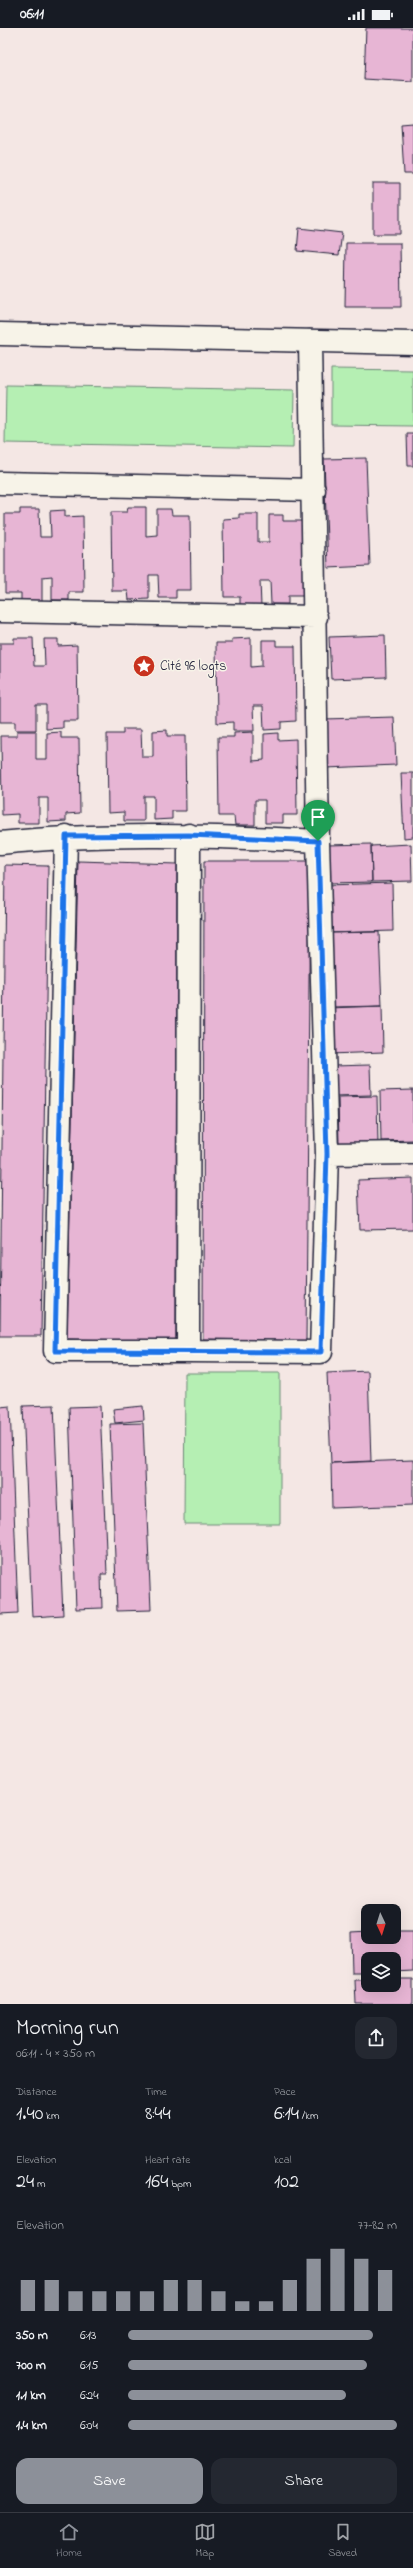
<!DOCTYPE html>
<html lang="en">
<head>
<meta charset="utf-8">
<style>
  body { margin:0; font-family:"Indie Flower",sans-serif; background:#242831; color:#f1f3f6; height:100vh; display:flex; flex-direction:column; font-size:15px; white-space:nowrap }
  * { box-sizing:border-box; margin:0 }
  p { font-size:13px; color:#9ea1a6 }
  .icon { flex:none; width:22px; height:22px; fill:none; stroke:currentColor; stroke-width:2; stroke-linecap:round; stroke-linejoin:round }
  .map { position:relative; height:1976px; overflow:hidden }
  .sheet { display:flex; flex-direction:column; background:#171b24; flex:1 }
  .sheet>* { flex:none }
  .needle { width:26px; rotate:176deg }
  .fabs { position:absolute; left:361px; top:1876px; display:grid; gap:8px }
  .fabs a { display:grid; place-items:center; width:40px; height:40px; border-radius:8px; background:#171b24; box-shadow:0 4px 16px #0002; font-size:20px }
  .pin { position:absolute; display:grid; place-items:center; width:34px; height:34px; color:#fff; margin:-41px -17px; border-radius:50% 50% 50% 0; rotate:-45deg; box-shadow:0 0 4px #0007 }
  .pin .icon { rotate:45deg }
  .round { display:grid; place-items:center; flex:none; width:42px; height:42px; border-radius:12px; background:#242831 }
  .head { display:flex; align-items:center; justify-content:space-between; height:68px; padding:0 16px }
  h1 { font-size:22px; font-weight:600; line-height:30px }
  .figures { display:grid; grid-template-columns:repeat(3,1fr); gap:6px; height:68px; padding:4px 16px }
  .figures div { display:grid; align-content:center }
  .figures b { font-size:20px; font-weight:600 }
  .figures small { font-size:11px; font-weight:400 }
  .figures p { font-size:11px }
  .chart { height:112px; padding:8px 16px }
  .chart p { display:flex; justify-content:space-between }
  .chart svg { width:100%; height:72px; margin-top:4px; stroke:#8c9099; stroke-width:6 }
  .cta { display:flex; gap:8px; margin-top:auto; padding:8px 16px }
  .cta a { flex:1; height:46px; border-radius:12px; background:#8c9099; color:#fff; font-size:16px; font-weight:600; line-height:46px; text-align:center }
  .cta a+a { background:#242831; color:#f1f3f6 }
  ul { padding:0 16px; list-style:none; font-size:13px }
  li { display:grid; grid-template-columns:64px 48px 1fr; align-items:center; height:30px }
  li i { height:10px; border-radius:5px; background:#8c9099 }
  .status { display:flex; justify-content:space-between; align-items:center; height:28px; padding:0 20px; background:#171b24; direction:ltr }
  .status svg { height:11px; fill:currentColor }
  .dock { display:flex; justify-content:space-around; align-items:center; height:56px; border-top:1px solid #363941; background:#171b24; font-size:11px; color:#9ea1a6 }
  .dock a { display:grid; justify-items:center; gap:2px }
  .dock .current { color:#8c9099 }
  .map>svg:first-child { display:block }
  .green { fill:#b5efb3; stroke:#6c8877 }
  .building { fill:#e7b5d4; stroke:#22223b }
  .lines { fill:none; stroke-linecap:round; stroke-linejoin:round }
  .minor-casing { stroke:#22223b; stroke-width:25 }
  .major-casing { stroke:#22223b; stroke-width:25 }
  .minor { stroke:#f7f3e8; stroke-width:22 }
  .major { stroke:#f7f3e8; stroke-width:22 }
  .route-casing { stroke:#fff; stroke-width:8 }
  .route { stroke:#1a73e8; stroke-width:5 }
  .labels { text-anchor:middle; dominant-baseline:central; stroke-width:3; stroke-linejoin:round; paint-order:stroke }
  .poi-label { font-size:14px; fill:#22223b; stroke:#f7f3e8; text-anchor:start }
</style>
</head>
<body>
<div class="status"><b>06:11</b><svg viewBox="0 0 49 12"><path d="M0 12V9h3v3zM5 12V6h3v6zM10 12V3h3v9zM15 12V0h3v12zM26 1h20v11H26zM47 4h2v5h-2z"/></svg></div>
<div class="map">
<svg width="413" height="1976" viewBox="0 0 413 1976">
  <rect width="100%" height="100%" fill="#f4e7e4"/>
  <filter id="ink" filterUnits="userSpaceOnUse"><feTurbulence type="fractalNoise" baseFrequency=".025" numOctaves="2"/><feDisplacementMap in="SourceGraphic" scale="8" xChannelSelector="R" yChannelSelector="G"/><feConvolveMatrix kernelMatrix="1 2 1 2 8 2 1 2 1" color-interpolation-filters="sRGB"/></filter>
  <g filter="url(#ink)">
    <path class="green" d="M331 341 413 342V398L331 397Z
      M6 357 294 362 293 420 5 415Z
      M185 1345H280V1496H184Z"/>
    <path class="building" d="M366 0H413V54L364 51Z
      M413 95V146H404L401 96Z
      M373 155H400V206H373Z
      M299 200 342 205 339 227 297 223Z
      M346 215H400L401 279H345Z
      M407 406H413V438H408Z
      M366 430 370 538 328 540 324 431Z
      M128 479H146V508L157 507V481H171L172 487H190L191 562H176V570H159L158 547H149V571L129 572 128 563H112L111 484H127Z
      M20 481H39L40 509H51L50 483 65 482V489L83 488 84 564H69V572H52V548L42 549V573H21V565H5V486H20Z
      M239 486H258V514H269V487H283V493H302L303 568H288V576H271L270 553H260L261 578H240V569H224L223 491 239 490Z
      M385 607 386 649 331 651 329 609Z
      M14 610H33L34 638H45L44 611H58V618L77 617 78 693H63V700L46 701V677H36V702H15V694H0V615H14Z
      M251 610V639L262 638V612H276V618H295L296 693 281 694V701L264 702 263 678H253L254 703H233V694L217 695 216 615H232V611Z
      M394 689 396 737 326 740 324 691Z
      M123 701H141L142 729H153V703L167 702V708H185L186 783H172V791L154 792V768H144V793H124V784L108 785 107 706H123Z
      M17 703H36V731H47V705L61 704V710H79L80 785 66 786V793L48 794V770H39V795H18V786L2 787 1 708H17Z
      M253 704V733L264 732V706L278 705V712L296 711 297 787H283V795H265V772H255V797H235L234 788H219L218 709H234V705Z
      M401 745H413V809L404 810Z
      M371 816 372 854 328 855 327 817Z
      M411 816 412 853 372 854 371 818Z
      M78 833 177 836 176 1313 67 1311Z
      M204 833H310L306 1313 203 1311Z
      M5 837 48 838 41 1308H0Z
      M392 855 393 903 328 905 326 857Z
      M379 904 382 978 330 979 328 905Z
      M382 978 383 1024 329 1026 328 980Z
      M370 1037 371 1067 334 1068 333 1038Z
      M413 1062V1112L381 1113 380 1063Z
      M377 1068 378 1118 339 1119 338 1069Z
      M413 1150V1201L360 1202 358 1152Z
      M368 1343 371 1433 331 1435 327 1345Z
      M54 1377 63 1587 32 1589 23 1378Z
      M10 1378 18 1585 0 1586V1379Z
      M100 1378 107 1546H101L102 1580 76 1581 69 1379Z
      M143 1378 144 1392 115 1395 113 1381Z
      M143 1395 151 1582 117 1583 110 1396Z
      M413 1432V1477L332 1480 331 1435Z
      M394 1903H413V1943L394 1944V1931H368V1945H352L351 1905 368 1904V1909H394Z
      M394 1951H413V1976H356L355 1952H368V1957H394Z"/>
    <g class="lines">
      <g class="minor-casing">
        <path id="minor" d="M310 313 318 813 327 1126 413 1125
          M0 455 314 462
          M0 583 316 589
          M66 808 55 1323H188L189 807
          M0 815C106 804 212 808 318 813
          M188 1323 321 1324 327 1126"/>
      </g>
      <g class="major-casing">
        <path id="major" d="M0 306 413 315"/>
      </g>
      <use href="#minor" class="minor"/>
      <use href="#major" class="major"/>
    </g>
  </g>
  <g class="lines" filter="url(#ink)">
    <g class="route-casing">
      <path id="route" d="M189 807 318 813 327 1126 321 1324 55 1323 66 808Z"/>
    </g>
    <use href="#route" class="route"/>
  </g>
  <defs>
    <g id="sight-disc" transform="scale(1.15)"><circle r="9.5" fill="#c8321e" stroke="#f7f3e8"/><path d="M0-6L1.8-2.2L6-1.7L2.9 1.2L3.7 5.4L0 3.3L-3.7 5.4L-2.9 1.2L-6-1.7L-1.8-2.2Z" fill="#fff"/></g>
  </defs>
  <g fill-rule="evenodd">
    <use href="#sight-disc" x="144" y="638"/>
  </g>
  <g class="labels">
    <g class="poi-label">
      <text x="160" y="638">Cité 96 logts</text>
    </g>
  </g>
</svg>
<div class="fabs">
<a><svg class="needle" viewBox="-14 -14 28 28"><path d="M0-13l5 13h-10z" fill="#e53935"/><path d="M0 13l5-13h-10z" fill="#9ea1a6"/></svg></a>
<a><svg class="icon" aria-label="layers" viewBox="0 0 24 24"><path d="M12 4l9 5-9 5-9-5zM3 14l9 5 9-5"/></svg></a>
</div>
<div class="pin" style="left:318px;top:813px;background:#1e9e55"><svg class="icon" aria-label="arrive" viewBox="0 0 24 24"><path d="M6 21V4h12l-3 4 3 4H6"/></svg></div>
</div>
<section class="sheet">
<div class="head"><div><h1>Morning run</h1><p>06:11 · 4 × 350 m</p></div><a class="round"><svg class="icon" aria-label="share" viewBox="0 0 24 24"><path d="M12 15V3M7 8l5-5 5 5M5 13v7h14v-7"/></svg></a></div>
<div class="figures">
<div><p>Distance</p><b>1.40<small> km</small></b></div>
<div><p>Time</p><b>8:44</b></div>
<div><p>Pace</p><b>6:14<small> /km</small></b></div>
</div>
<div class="figures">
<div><p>Elevation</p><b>24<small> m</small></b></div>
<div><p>Heart rate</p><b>164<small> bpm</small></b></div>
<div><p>kcal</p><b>102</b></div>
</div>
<div class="chart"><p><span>Elevation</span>77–82 m</p>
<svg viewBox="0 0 160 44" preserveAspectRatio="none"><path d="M5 44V25M15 44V25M25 44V32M35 44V32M45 44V32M55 44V32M65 44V25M75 44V25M85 44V32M95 44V38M105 44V38M115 44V25M125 44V12M135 44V6M145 44V12M155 44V19"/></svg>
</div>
<ul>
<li><b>350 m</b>6:13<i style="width:91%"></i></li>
<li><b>700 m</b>6:15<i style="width:89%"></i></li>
<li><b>1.1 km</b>6:24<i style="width:81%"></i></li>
<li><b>1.4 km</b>6:04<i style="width:100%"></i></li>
</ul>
<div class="cta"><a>Save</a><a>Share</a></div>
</section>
<nav class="dock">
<a class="current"><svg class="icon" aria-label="home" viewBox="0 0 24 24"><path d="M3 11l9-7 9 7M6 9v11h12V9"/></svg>Home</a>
<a><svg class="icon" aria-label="map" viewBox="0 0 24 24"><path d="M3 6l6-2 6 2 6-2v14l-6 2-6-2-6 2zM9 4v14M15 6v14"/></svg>Map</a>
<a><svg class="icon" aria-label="saved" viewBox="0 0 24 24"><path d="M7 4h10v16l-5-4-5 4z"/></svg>Saved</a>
</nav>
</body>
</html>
